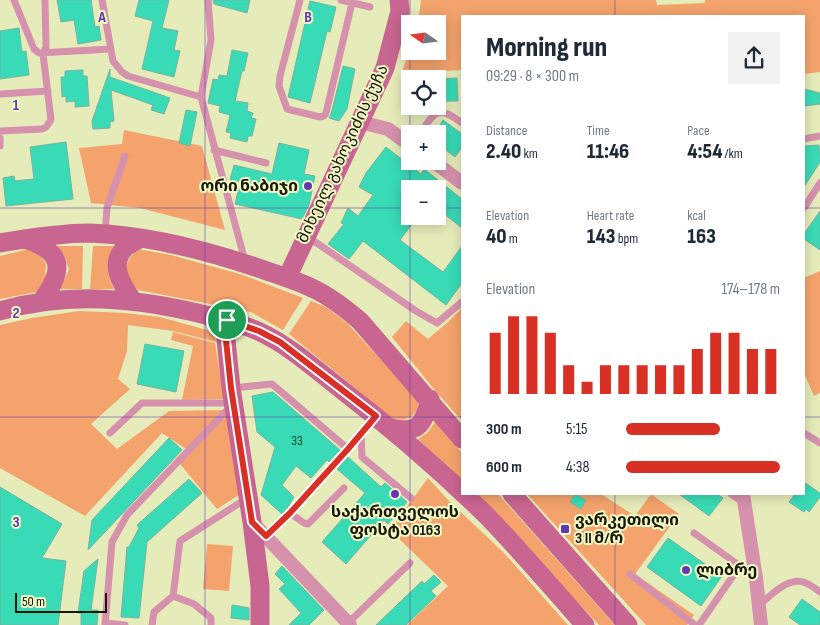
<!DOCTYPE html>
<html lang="en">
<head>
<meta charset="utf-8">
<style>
  body { margin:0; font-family:"Sofia Sans Condensed","Noto Sans Georgian",sans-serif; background:#f2f2f3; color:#1f2937; height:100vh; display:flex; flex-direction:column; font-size:19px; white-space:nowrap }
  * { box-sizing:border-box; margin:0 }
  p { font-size:16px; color:#747a83 }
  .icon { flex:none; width:28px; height:28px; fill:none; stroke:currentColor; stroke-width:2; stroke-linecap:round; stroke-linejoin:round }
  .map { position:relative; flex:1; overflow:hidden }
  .drawer { position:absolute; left:461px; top:15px; width:344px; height:480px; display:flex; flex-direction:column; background:#fff; border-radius:0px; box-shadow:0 2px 12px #0003 }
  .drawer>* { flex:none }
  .needle { width:32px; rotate:284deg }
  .controls { position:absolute; left:401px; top:15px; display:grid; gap:10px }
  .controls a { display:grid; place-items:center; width:45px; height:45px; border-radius:0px; background:#fff; box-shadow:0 2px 12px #0003; font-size:25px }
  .scale { position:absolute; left:15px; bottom:12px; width:92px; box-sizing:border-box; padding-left:5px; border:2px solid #161705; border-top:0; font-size:14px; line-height:18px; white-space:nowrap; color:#161705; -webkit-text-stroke:4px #f2f9c6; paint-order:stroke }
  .pin { position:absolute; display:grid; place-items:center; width:42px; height:42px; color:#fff; margin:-21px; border:2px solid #fff; border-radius:50%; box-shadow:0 1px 5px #0007 }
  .round { display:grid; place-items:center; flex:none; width:52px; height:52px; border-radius:0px; background:#f2f2f3 }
  .summary { display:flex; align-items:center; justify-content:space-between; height:85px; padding:0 25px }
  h1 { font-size:28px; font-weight:800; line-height:38px }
  .stats { display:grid; grid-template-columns:repeat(3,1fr); gap:8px; height:85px; padding:5px 25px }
  .stats div { display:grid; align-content:center }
  .stats b { font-size:21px; font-weight:800 }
  .stats small { font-size:14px; font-weight:400 }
  .stats p { font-size:14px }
  .chart { height:140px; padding:10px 25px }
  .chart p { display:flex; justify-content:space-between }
  .chart svg { width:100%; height:90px; margin-top:5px; stroke:#d93025; stroke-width:6 }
  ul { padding:0 25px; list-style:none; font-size:16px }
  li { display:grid; grid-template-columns:80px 60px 1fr; align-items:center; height:38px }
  li i { height:12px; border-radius:6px; background:#d93025 }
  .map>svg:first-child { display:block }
  .green { fill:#f4a36c }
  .building { fill:#39dbb7; stroke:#78b2a1 }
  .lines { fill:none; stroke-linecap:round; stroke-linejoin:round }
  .lane { stroke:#d691ad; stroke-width:7 }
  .street { stroke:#d691ad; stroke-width:14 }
  .secondary { stroke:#c96591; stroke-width:19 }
  .route-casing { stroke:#fff; stroke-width:10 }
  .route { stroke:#d93025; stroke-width:6 }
  .grid { fill:none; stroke:#6238b0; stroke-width:1; stroke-opacity:0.55 }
  .poi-dot { fill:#6238b0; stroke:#f2f9c6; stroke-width:2 }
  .labels { text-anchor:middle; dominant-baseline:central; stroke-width:4; stroke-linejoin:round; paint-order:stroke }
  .number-label { font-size:14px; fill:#1f4832 }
  .street-label { font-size:16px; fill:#161705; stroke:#f2f9c6 }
  .poi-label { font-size:16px; font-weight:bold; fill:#161705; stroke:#f2f9c6; text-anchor:start }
  .grid-label { font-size:16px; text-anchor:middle; font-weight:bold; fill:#6238b0; stroke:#f2f9c6; stroke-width:4; stroke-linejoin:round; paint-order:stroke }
</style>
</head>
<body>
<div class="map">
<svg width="820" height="625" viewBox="0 0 820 625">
  <rect width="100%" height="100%" fill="#e5ebb9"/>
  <path class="green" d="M421 0H656L657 5 705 3V0H820V72L804 74V16H462V70L426 72 416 78 401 75 410 48V51H438V24H418Z
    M124 130 202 146 225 230 140 208 91 203 79 148 122 144Z
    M55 246H83L82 289H60L69 269 64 255Z
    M93 246H115C106 262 106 272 114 289H90Z
    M29 249 40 255 46 264 45 280 37 292 0 299V256Z
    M137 249 171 255 243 275 303 298 283 330 251 312 138 290C124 275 122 265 137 249Z
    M820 271V393L814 396 804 373V278Z
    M311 301 326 307 347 323 419 401C417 416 408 422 393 419L289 334Z
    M462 308V421L433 388 392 337 406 321 428 339 448 322Z
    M79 311 125 313 160 317 214 332 216 342 173 331 128 325 127 351 118 379 130 389 91 424 117 449 169 411 227 410 239 495 217 509 176 459 186 449 162 433 85 516 0 468V325L32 318Z
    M173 332 215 343 224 399 182 400 193 346 171 340Z
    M435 422 462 453V482L418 439 428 432Z
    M428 478 449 501 503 552 568 625H407L448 586 390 530Z
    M475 494H498L615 625H599Z
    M527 494H601L635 516 651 494 679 514 635 574 694 615 687 625H646Z
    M207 544 233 546 229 591 203 589Z"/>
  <path class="building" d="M57 0H91L95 27 99 26 101 40 78 44 74 20 61 22Z
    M139 0H169L162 28 178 31 174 50 180 51 174 77 142 69 153 21 135 16Z
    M213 0H250L247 13 214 4Z
    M310 1 336 7 330 32 327 31 310 103 288 97Z
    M19 28 22 52 26 51 29 75 0 79V31Z
    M232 50 248 53 244 71H242L235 101 248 103 247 111 253 113 251 118 256 119 252 136H248L247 142 230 138 231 133 226 132 230 115 219 112 220 106 208 103 213 79 218 80 219 75 227 76Z
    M343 66 355 69 347 109 339 121 329 118 331 114Z
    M110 69V77L170 98 164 114 151 110 153 105 111 90 114 121 110 122V128L93 129 92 121Z
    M83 70V76H87L89 106 75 107V101L66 102V96L62 97 61 77H65V71Z
    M457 78 458 101H438V79Z
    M804 89 820 93V104L804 106Z
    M186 110 197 112 190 146 179 143Z
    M443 120 462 134V147L455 157 438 144V128Z
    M66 142 73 199 6 206 3 178 14 176 15 181 34 179 30 147Z
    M279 143 309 150 304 174 315 176 309 205 302 219 235 204 240 182 230 180 234 165 272 174Z
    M819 145 820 162 804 187V146Z
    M386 147 421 174 424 169 462 199V228L438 209V189H410V216H418L400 240 443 272 462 246V283L446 305 363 241 349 259 328 244 344 224 341 223 348 208 358 216 373 195 359 187 366 173Z
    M820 211V250L804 239V234Z
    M145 344 184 351 176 392 137 384Z
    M273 392 340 450 329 462 327 460 311 478 296 466 282 485 294 497 288 507 282 514 261 495 275 447 257 432 252 396Z
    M169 438 182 450 88 550 92 520Z
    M348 457 381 487 385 483 407 502 388 524 384 520 346 564 322 542 365 493 337 469Z
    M189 479 202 493 147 542 139 618 121 617 127 547H129L139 528 137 525Z
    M804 482 820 493V497L809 512 806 509 804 512 789 502 795 494H804Z
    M0 487 62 524 42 558 66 561 58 625H0Z
    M575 494 586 500 581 509 570 502Z
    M679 494H717L723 498 709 516Z
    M668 538 722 576 701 606 647 567Z
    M98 559 91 610H98L97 625H81V613H78L84 571Z
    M282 566 324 610 309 625H289L301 613 279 589 285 584 275 574Z
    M434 575 441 582 431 591 436 596 406 625H376L422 581 424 584Z
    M802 599 820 612V625H800L789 617Z
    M232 605 249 608V620L231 618Z"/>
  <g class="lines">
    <path class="lane" d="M14 0 34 49 39 53 111 49
      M102 0 113 61 122 72 128 76 201 97
      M208 0 211 40 201 97 245 261
      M300 0 280 76 279 86 287 109 320 117 324 116 326 113 352 3
      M341 0 370 7
      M0 94 48 91
      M0 131 42 129 46 127 51 120 43 54 46 47 45 0
      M420 134C435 111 438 105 462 123
      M0 138V146
      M804 139 820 136
      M214 150 266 163
      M804 208 820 183
      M105 234 107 208 125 156
      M308 237 416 311 437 323 462 302
      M233 388 272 384 348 449
      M110 433 142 403H233
      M361 433 362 457 411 498
      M804 433 820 443
      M731 494 743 502
      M290 513 304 523 308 524 344 488
      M694 533 754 576
      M265 536 290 513 348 449 375 417
      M630 574 695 625
      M760 604C772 595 789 575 806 583 811 585 816 589 820 592
      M105 623 125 625
      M348 623 410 563
      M105 625 112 542 127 515 231 406
      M152 625 154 612 173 596
      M211 625V618L194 604 173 596 180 541 246 499
      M699 625 740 566"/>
    <path class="street" d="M360 122 388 129 410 145
      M433 161 462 183
      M743 494 756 578 761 625
      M252 522 350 625"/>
    <path class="secondary" d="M24 239C64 251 65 270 41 302
      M0 243C29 238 60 233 90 233 149 235 209 251 264 270 281 276 298 281 314 289 331 297 346 309 360 321L462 439
      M287 278 385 68 400 11 399 0
      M133 301C122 285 107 263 127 246 131 243 136 241 141 238
      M0 311C69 291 137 298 206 315 224 320 243 324 260 332 288 345 313 367 337 386 389 426 439 469 486 515 520 550 552 588 585 625
      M227 321 226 340 231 388 252 522 260 586V625
      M390 428C418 434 423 426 430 399
      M512 494 628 625"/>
  </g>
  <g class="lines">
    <g class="route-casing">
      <path id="route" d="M227 320 259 331 280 342 376 416 348 449 290 513 266 536 252 522 231 388 226 340Z"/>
    </g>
    <use href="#route" class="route"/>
  </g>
  <path class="grid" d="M205 0V625M410 0V24M615 0V16M410 24V51M410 51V79M410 79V106M410 106V134M410 134V161M410 161V189M410 189V216M0 208H410M438 208H462M804 208H820M410 216V625M0 417H462M804 417H820M615 494V625"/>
  <g class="poi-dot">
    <circle cx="308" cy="186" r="5"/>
    <circle cx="395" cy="494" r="5"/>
    <rect x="560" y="524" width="10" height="10" rx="2.5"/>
    <circle cx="686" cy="570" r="5"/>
  </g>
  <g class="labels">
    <g class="number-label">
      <text x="297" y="440">33</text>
    </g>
    <g class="street-label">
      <text transform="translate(343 154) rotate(-65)">მიხეილ გახოკიძის ქუჩა</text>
    </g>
    <g class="poi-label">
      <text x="298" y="186" text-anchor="end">ორი ნაბიჯი</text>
      <text x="395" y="512" text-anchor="middle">საქართველოს<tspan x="395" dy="18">ფოსტა 0163</tspan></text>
      <text x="575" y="520">ვარკეთილი<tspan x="575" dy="18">3 II მ/რ</tspan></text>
      <text x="696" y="570">ლიბრე</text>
    </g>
  </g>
  <g class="grid-label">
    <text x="102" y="22">A</text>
    <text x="308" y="22">B</text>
    <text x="16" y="110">1</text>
    <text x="16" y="318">2</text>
    <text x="16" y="527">3</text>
  </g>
</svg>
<div class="controls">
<a><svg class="needle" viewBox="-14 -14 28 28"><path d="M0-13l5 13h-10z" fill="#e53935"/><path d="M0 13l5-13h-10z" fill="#747a83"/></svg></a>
<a><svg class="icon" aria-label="locate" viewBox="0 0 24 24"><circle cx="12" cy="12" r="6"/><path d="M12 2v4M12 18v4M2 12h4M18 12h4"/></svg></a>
<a>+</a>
<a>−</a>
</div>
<div class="scale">50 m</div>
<div class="pin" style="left:227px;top:320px;background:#1e9e55"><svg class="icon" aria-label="arrive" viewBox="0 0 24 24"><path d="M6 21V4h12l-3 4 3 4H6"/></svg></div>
<section class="drawer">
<div class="summary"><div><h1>Morning run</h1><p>09:29 · 8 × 300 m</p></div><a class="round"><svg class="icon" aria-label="share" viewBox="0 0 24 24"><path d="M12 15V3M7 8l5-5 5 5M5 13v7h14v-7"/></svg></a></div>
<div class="stats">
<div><p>Distance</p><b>2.40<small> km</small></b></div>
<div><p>Time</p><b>11:46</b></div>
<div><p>Pace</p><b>4:54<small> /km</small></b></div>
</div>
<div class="stats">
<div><p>Elevation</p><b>40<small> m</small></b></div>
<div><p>Heart rate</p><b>143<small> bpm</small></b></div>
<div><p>kcal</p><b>163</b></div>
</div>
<div class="chart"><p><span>Elevation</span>174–178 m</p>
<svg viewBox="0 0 160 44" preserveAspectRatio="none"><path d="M5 44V14M15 44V6M25 44V6M35 44V14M45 44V30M55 44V38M65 44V30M75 44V30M85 44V30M95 44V30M105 44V30M115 44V22M125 44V14M135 44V14M145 44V22M155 44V22"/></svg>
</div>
<ul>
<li><b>300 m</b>5:15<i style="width:61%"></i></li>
<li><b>600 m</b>4:38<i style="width:100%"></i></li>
</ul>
</section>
</div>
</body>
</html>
